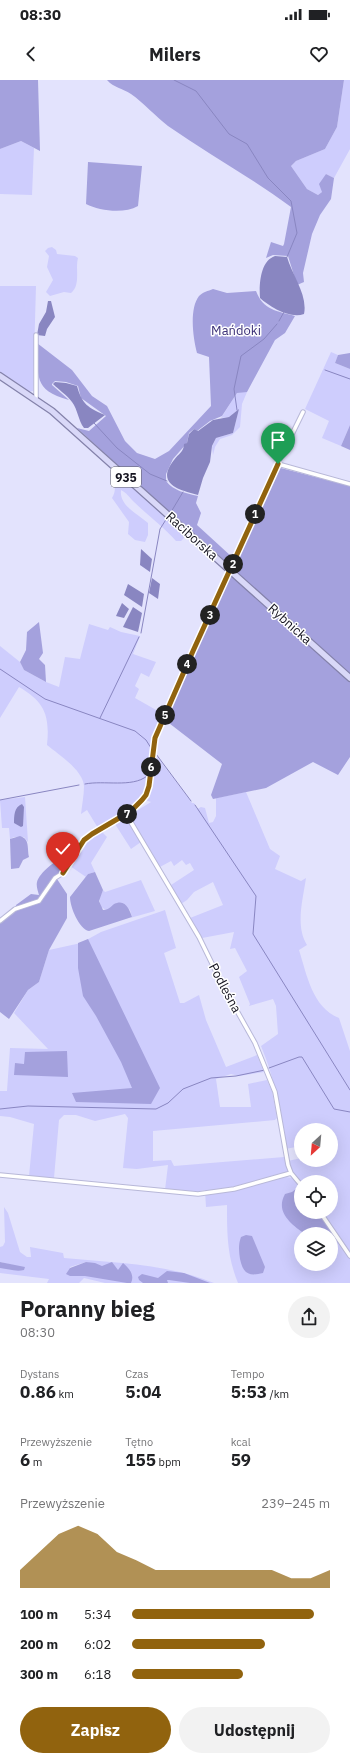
<!DOCTYPE html>
<html lang="pl">
<head>
<meta charset="utf-8">
<style>
  body { margin:0; font-family:"IBM Plex Sans",sans-serif; background:#f2f2f2; color:#202124; height:100vh; display:flex; flex-direction:column; font-size:15px; white-space:nowrap }
  * { box-sizing:border-box; margin:0 }
  p { font-size:13px; color:#757577 }
  .icon { flex:none; width:22px; height:22px; fill:none; stroke:currentColor; stroke-width:2; stroke-linecap:round; stroke-linejoin:round }
  .map { position:relative; height:1203px; overflow:hidden }
  .panel { display:flex; flex-direction:column; background:#fff; flex:1 }
  .panel>* { flex:none }
  .needle { width:26px; rotate:206deg }
  .fabs { position:absolute; left:294px; top:1043px; display:grid; gap:8px }
  .fabs a { display:grid; place-items:center; width:44px; height:44px; border-radius:50%; background:#fff; box-shadow:0 4px 16px #0002; font-size:20px }
  .pin { position:absolute; display:grid; place-items:center; width:34px; height:34px; color:#fff; margin:-41px -17px; border-radius:50% 50% 50% 0; rotate:-45deg; box-shadow:0 0 4px #0007 }
  .pin .icon { rotate:45deg }
  .km { position:absolute; width:20px; height:20px; margin:-10px; border-radius:50%; background:#222; color:#fff; font-size:11px; line-height:20px; text-align:center }
  .round { display:grid; place-items:center; flex:none; width:42px; height:42px; border-radius:21px; background:#f2f2f2 }
  .overview { display:flex; align-items:center; justify-content:space-between; height:68px; padding:0 20px }
  h1 { font-size:22px; font-weight:700; line-height:30px }
  .metrics { display:grid; grid-template-columns:repeat(3,1fr); gap:6px; height:68px; padding:4px 20px }
  .metrics div { display:grid; align-content:center }
  .metrics b { font-size:17px; font-weight:700 }
  .metrics small { font-size:11px; font-weight:400 }
  .metrics p { font-size:11px }
  .chart { height:112px; padding:8px 20px }
  .chart p { display:flex; justify-content:space-between }
  .chart svg { width:100%; height:72px; margin-top:4px; fill:#91630e; opacity:.7 }
  .cta { display:flex; gap:8px; margin-top:auto; padding:8px 20px }
  .cta a { flex:1; height:46px; border-radius:24px; background:#91630e; color:#fff; font-size:16px; font-weight:700; line-height:46px; text-align:center }
  .cta a+a { background:#f2f2f2; color:#202124 }
  ul { padding:0 20px; list-style:none; font-size:13px }
  li { display:grid; grid-template-columns:64px 48px 1fr; align-items:center; height:30px }
  li i { height:10px; border-radius:5px; background:#91630e }
  .status { display:flex; justify-content:space-between; align-items:center; height:28px; padding:0 20px; background:#fff; direction:ltr }
  .status svg { height:11px; fill:currentColor }
  header { display:flex; justify-content:space-between; align-items:center; height:52px; padding:0 20px; background:#fff; font-size:18px; font-weight:700 }
  .map>svg:first-child { display:block }
  .green { fill:#cecdfd; fill-rule:evenodd }
  .forest { fill:#a4a1dd }
  .water { fill:#8986c1 }
  .lines { fill:none; stroke-linecap:round; stroke-linejoin:round }
  .stream { stroke:#8986c1; stroke-width:1 }
  .street-casing { stroke:#b8b8d8; stroke-width:5.5 }
  .primary-casing { stroke:#8482aa; stroke-width:8 }
  .street { stroke:#fff; stroke-width:3.5 }
  .primary { stroke:#d9d8f8; stroke-width:5.5 }
  .route-casing { stroke:#fff; stroke-width:8 }
  .route { stroke:#91630e; stroke-width:5 }
  .labels { text-anchor:middle; dominant-baseline:central; stroke-width:3; stroke-linejoin:round; paint-order:stroke }
  .shield { fill:#fff; stroke:#5b5a63; stroke-width:1 }
  .shield-label { font-size:12px; font-weight:bold; fill:#151420 }
  .park-label { font-size:13px; fill:#3a2f76; stroke:#fff }
  .street-label { font-size:13px; fill:#151420; stroke:#fff }
</style>
</head>
<body>
<div class="status"><b>08:30</b><svg viewBox="0 0 49 12"><path d="M0 12V9h3v3zM5 12V6h3v6zM10 12V3h3v9zM15 12V0h3v12zM26 1h20v11H26zM47 4h2v5h-2z"/></svg></div>
<header><svg class="icon" aria-label="back" viewBox="0 0 24 24"><path d="M15 5l-7 7 7 7"/></svg>Milers<svg class="icon" aria-label="heart" viewBox="0 0 24 24"><path d="M12 20l-8-8c-3-5 5-10 8-4 3-6 11-1 8 4z"/></svg></header>
<div class="map">
<svg width="350" height="1203" viewBox="0 0 350 1203">
  <rect width="100%" height="100%" fill="#e3e3fd"/>
  <path class="green" d="M344 0H350V69L334 98 326 94 322 112 318 115 307 109 291 86 296 81 325 69 337 47Z
    M21 61 34 68 32 115 0 114V69Z
    M52 167 56 170 57 174 75 176 78 178C75 189 81 205 71 213L64 212 50 216 46 212 53 200 47 187 49 176 45 171 48 168Z
    M0 206H36L33 311 28 312 0 293Z
    M331 272 338 275 335 283 350 289V345L341 366 322 358 329 341 305 329Z
    M240 312H247L242 324 240 347 232 355 220 359 215 367 213 375 212 367 216 358 233 353 239 329 229 337 221 338 237 313Z
    M117 389 183 448 184 458 181 461H176C163 446 147 435 133 421 129 417 127 413 121 410 119 426 138 434 148 443V455L145 462 135 460 128 454 129 442 112 418C117 409 115 403 110 395Z
    M89 544 108 550 110 547 121 552 140 556 133 574 156 582 149 597 141 593 135 606 139 609 135 618 165 635 155 659 146 715 124 734 98 748 87 730 81 734C82 725 84 715 84 706 83 690 58 674 47 665 50 636 45 622 19 607L0 638V566L20 582 24 590 46 602 59 607 65 577 80 579Z
    M155 674 192 723H194L197 729 201 727 205 728 209 743 213 742 216 736V718L246 712 270 769 280 776 275 789 301 801 306 798C303 819 295 846 307 865L299 870C307 895 312 927 339 938L350 971V1173L321 1132H331V1102L301 1103 293 1092 288 1081 301 1078V1080H331V1050H301V1066L285 1069C281 1033 275 999 261 966L278 954 276 926 273 919 249 926 250 924 239 897 247 891 235 868 230 869 234 852 202 858 190 838 223 825 213 802 194 812 187 820 181 824 171 805 194 790 190 783 186 785 182 780 174 786 171 781 158 788 141 762 131 769 115 744 151 722 145 720 149 709Z
    M25 717 28 762 24 757H14L10 759 9 748H2L0 720Z
    M104 750 103 753 107 757 91 783 95 792 88 794 86 797 70 786 87 760Z
    M141 800 155 831 130 838 132 837 130 830 123 824H115L111 828 106 830 101 827 99 819 103 810 105 812Z
    M165 830 176 868 164 873 180 923H184L199 915 206 940 226 987 257 975 264 992 239 996 231 994 216 999 220 1027H251L248 1004 267 1000 272 1011 277 1038 275 1040 153 1051V1081L171 1080 174 1086 284 1077 289 1092 228 1108V1112L286 1097 293 1098 301 1107V1132L332 1153 350 1178V1203H238C227 1176 227 1154 227 1125L206 1127 205 1110 196 1112 165 1110 168 1085 137 1089 123 1088 128 1038 125 1034 95 1041 76 1035H64L59 1040 54 1098 29 1096 34 1044 10 1037 0 1036V1011H7L10 968 48 969 14 933 28 910 39 902 49 870 81 863 101 852ZM301 1154H331V1184H301Z
    M4 1127 8 1133 20 1172 27 1177H31L30 1167 63 1173 64 1178C115 1183 165 1183 214 1203H105L84 1198 79 1203H47L49 1199 0 1193V1188H25L0 1182V1167L3 1166 5 1162ZM86 1182 93 1184 85 1196H70V1187Z"/>
  <path class="forest" d="M0 0H38L40 71 21 61 0 69Z
    M107 0H344L337 47 325 69 296 81 291 86 307 109 318 115 322 112 319 104 326 94 334 98 331 119 320 135 312 154 303 193 304 202 297 205 288 176 273 175 266 178 271 162 283 166 284 164 291 127C252 98 208 74 168 46 155 36 144 23 131 14 122 8 114 8 107 0Z
    M88 82 142 86 138 126C124 134 100 131 86 124Z
    M213 209 227 213 256 211C263 230 277 231 295 236L285 253 275 260 247 312 237 313 222 336 210 341 197 351 194 349 189 353 187 363 173 379 166 394V401C174 411 185 413 198 416L196 423 201 433 197 445 232 477 229 483 226 484 77 348 89 351 106 336 81 318 78 306 66 302 55 301 52 304V305L69 320C32 310 39 296 37 263L72 290 92 316 107 326 125 361 137 373 155 379 169 371 211 326 209 277 197 273C193 258 189 229 199 216 203 212 208 211 213 209Z
    M350 273V289L335 283 338 275Z
    M350 345V370L341 366Z
    M277 387 350 406V595L232 490Z
    M231 495 350 601V677L338 695 313 682 266 708 213 719 211 715 222 684 165 640Z
    M39 542 43 573 39 579 45 585 46 602 24 590 20 582 26 570 27 552Z
    M20 756C30 759 27 768 29 777L23 780 19 788 11 789 10 759Z
    M64 777H68L57 799 67 814V838L49 870 39 902 28 910 9 939 0 932V843L15 831 16 825 31 814 39 815C38 811 36 806 37 802 40 792 55 781 64 777Z
    M95 792 103 810 99 821 103 830C111 830 111 824 117 823 126 820 130 831 132 837L89 851C79 849 70 827 70 817L88 794Z
    M88 859 160 1008 151 1024 76 1022 72 1013 132 1008 121 982 96 936 83 916 78 888V863Z
    M67 971 68 997 14 995 15 983 24 984 25 972Z
    M300 1106 301 1132H318L332 1153 331 1154H305C291 1144 275 1132 285 1114L292 1112Z
    M246 1155 252 1156 265 1187 263 1193C248 1197 243 1193 240 1179 239 1172 238 1165 241 1157Z
    M0 1182 25 1187 24 1190C16 1192 8 1189 0 1188Z
    M86 1182 95 1183 102 1186 112 1182 118 1190 123 1183C129 1188 135 1195 131 1203H127L85 1196H70L66 1194 70 1188Z
    M167 1191 184 1193 210 1203H190L169 1200H167L168 1203H143L139 1200 138 1197 142 1194 158 1198Z"/>
  <path class="water" d="M275 176 287 177C292 195 308 215 304 234 290 239 270 227 260 218 259 205 260 181 275 176Z
    M48 221H51L55 237 47 249 45 256 37 255 39 244 46 232Z
    M55 302 66 303 77 306C82 324 88 328 105 335L88 348H84C78 340 78 330 72 322 67 315 59 310 53 304Z
    M239 329 233 353 216 358 212 366 210 382 203 398 198 415C179 410 155 404 174 380 178 374 184 372 184 364L187 363 189 354 194 349 198 351 213 340 229 337Z
    M141 469 152 479 150 492 140 485Z
    M152 498 160 504 158 519 149 513Z
    M128 504 144 514 142 527 124 515Z
    M122 523 129 529 124 538 116 536Z
    M133 527 142 533 138 552 123 547Z
    M22 724 24 727 23 746 21 747 14 743C14 736 14 727 22 724Z"/>
  <g class="lines">
    <path class="stream" d="M174 0 196 11 229 54 247 64 268 98 291 121 297 153 287 177
      M279 241 284 232
      M325 290 350 299
      M237 330 234 309 241 276 264 259 277 244
      M94 343 117 368 150 394 167 401
      M171 432 183 412
      M141 553 160 449 167 438
      M0 589 45 619 135 651 146 660 151 668 147 696C132 708 104 700 85 704
      M100 638 139 557
      M156 674 191 721
      M0 720 79 705
      M195 725 256 816 253 854 350 1010
      M269 988 299 977H302L334 1029 350 1032
      M0 1029 28 1026 156 1029 168 1023 183 1009 211 998 236 996 265 990"/>
    <g class="street-casing">
      <path id="street" d="M36 255V320
        M278 384 350 404
        M126 734 199 857 223 906 255 963 275 1012 288 1085 291 1093 301 1105
        M0 841 15 829 39 821 55 798 63 793 84 760 92 754 131 731 142 721 149 706 155 658 165 635 271 397 303 332
        M0 1095 198 1114 234 1109 291 1093
        M320 1132 350 1176"/>
    </g>
    <g class="primary-casing">
      <path id="primary" d="M0 296 52 331 350 598"/>
    </g>
    <use href="#street" class="street"/>
    <use href="#primary" class="primary"/>
  </g>
  <g class="lines">
    <g class="route-casing">
      <path id="route" d="M63 793 84 760 92 754 131 731 142 720 146 715 149 706 155 658 193 571 278 384"/>
    </g>
    <use href="#route" class="route"/>
  </g>
  <g class="labels">
    <rect class="shield" x="111" y="387" width="30" height="20" rx="3"/>
    <g class="shield-label">
      <text x="126" y="397">935</text>
    </g>
    <g class="park-label">
      <text x="236" y="250">Mańdoki</text>
    </g>
    <g class="street-label">
      <text transform="translate(192 456) rotate(42)">Raciborska</text>
      <text transform="translate(290 544) rotate(42)">Rybnicka</text>
      <text transform="translate(225 908) rotate(62)">Podleśna</text>
    </g>
  </g>
</svg>
<div class="fabs">
<a><svg class="needle" viewBox="-14 -14 28 28"><path d="M0-13l5 13h-10z" fill="#e53935"/><path d="M0 13l5-13h-10z" fill="#757577"/></svg></a>
<a><svg class="icon" aria-label="locate" viewBox="0 0 24 24"><circle cx="12" cy="12" r="6"/><path d="M12 2v4M12 18v4M2 12h4M18 12h4"/></svg></a>
<a><svg class="icon" aria-label="layers" viewBox="0 0 24 24"><path d="M12 4l9 5-9 5-9-5zM3 14l9 5 9-5"/></svg></a>
</div>
<div class="pin" style="left:278px;top:384px;background:#1e9e55"><svg class="icon" aria-label="arrive" viewBox="0 0 24 24"><path d="M6 21V4h12l-3 4 3 4H6"/></svg></div>
<div class="pin" style="left:63px;top:793px;background:#d93025"><svg class="icon" aria-label="check" viewBox="0 0 24 24"><path d="M5 12l5 5 9-10"/></svg></div>
<b class="km" style="left:255px;top:434px">1</b>
<b class="km" style="left:233px;top:484px">2</b>
<b class="km" style="left:210px;top:535px">3</b>
<b class="km" style="left:187px;top:584px">4</b>
<b class="km" style="left:165px;top:635px">5</b>
<b class="km" style="left:151px;top:687px">6</b>
<b class="km" style="left:127px;top:734px">7</b>
</div>
<section class="panel">
<div class="overview"><div><h1>Poranny bieg</h1><p>08:30</p></div><a class="round"><svg class="icon" aria-label="share" viewBox="0 0 24 24"><path d="M12 15V3M7 8l5-5 5 5M5 13v7h14v-7"/></svg></a></div>
<div class="metrics">
<div><p>Dystans</p><b>0.86<small> km</small></b></div>
<div><p>Czas</p><b>5:04</b></div>
<div><p>Tempo</p><b>5:53<small> /km</small></b></div>
</div>
<div class="metrics">
<div><p>Przewyższenie</p><b>6<small> m</small></b></div>
<div><p>Tętno</p><b>155<small> bpm</small></b></div>
<div><p>kcal</p><b>59</b></div>
</div>
<div class="chart"><p><span>Przewyższenie</span>239–245 m</p>
<svg viewBox="0 0 160 44" preserveAspectRatio="none"><path d="M0 44V33L10 22L20 11L30 6L40 11L50 22L60 27L70 33L80 33L90 33L100 33L110 33L120 33L130 33L140 38L150 38L160 33V44z"/></svg>
</div>
<ul>
<li><b>100 m</b>5:34<i style="width:92%"></i></li>
<li><b>200 m</b>6:02<i style="width:67%"></i></li>
<li><b>300 m</b>6:18<i style="width:56%"></i></li>
</ul>
<div class="cta"><a>Zapisz</a><a>Udostępnij</a></div>
</section>
</body>
</html>
